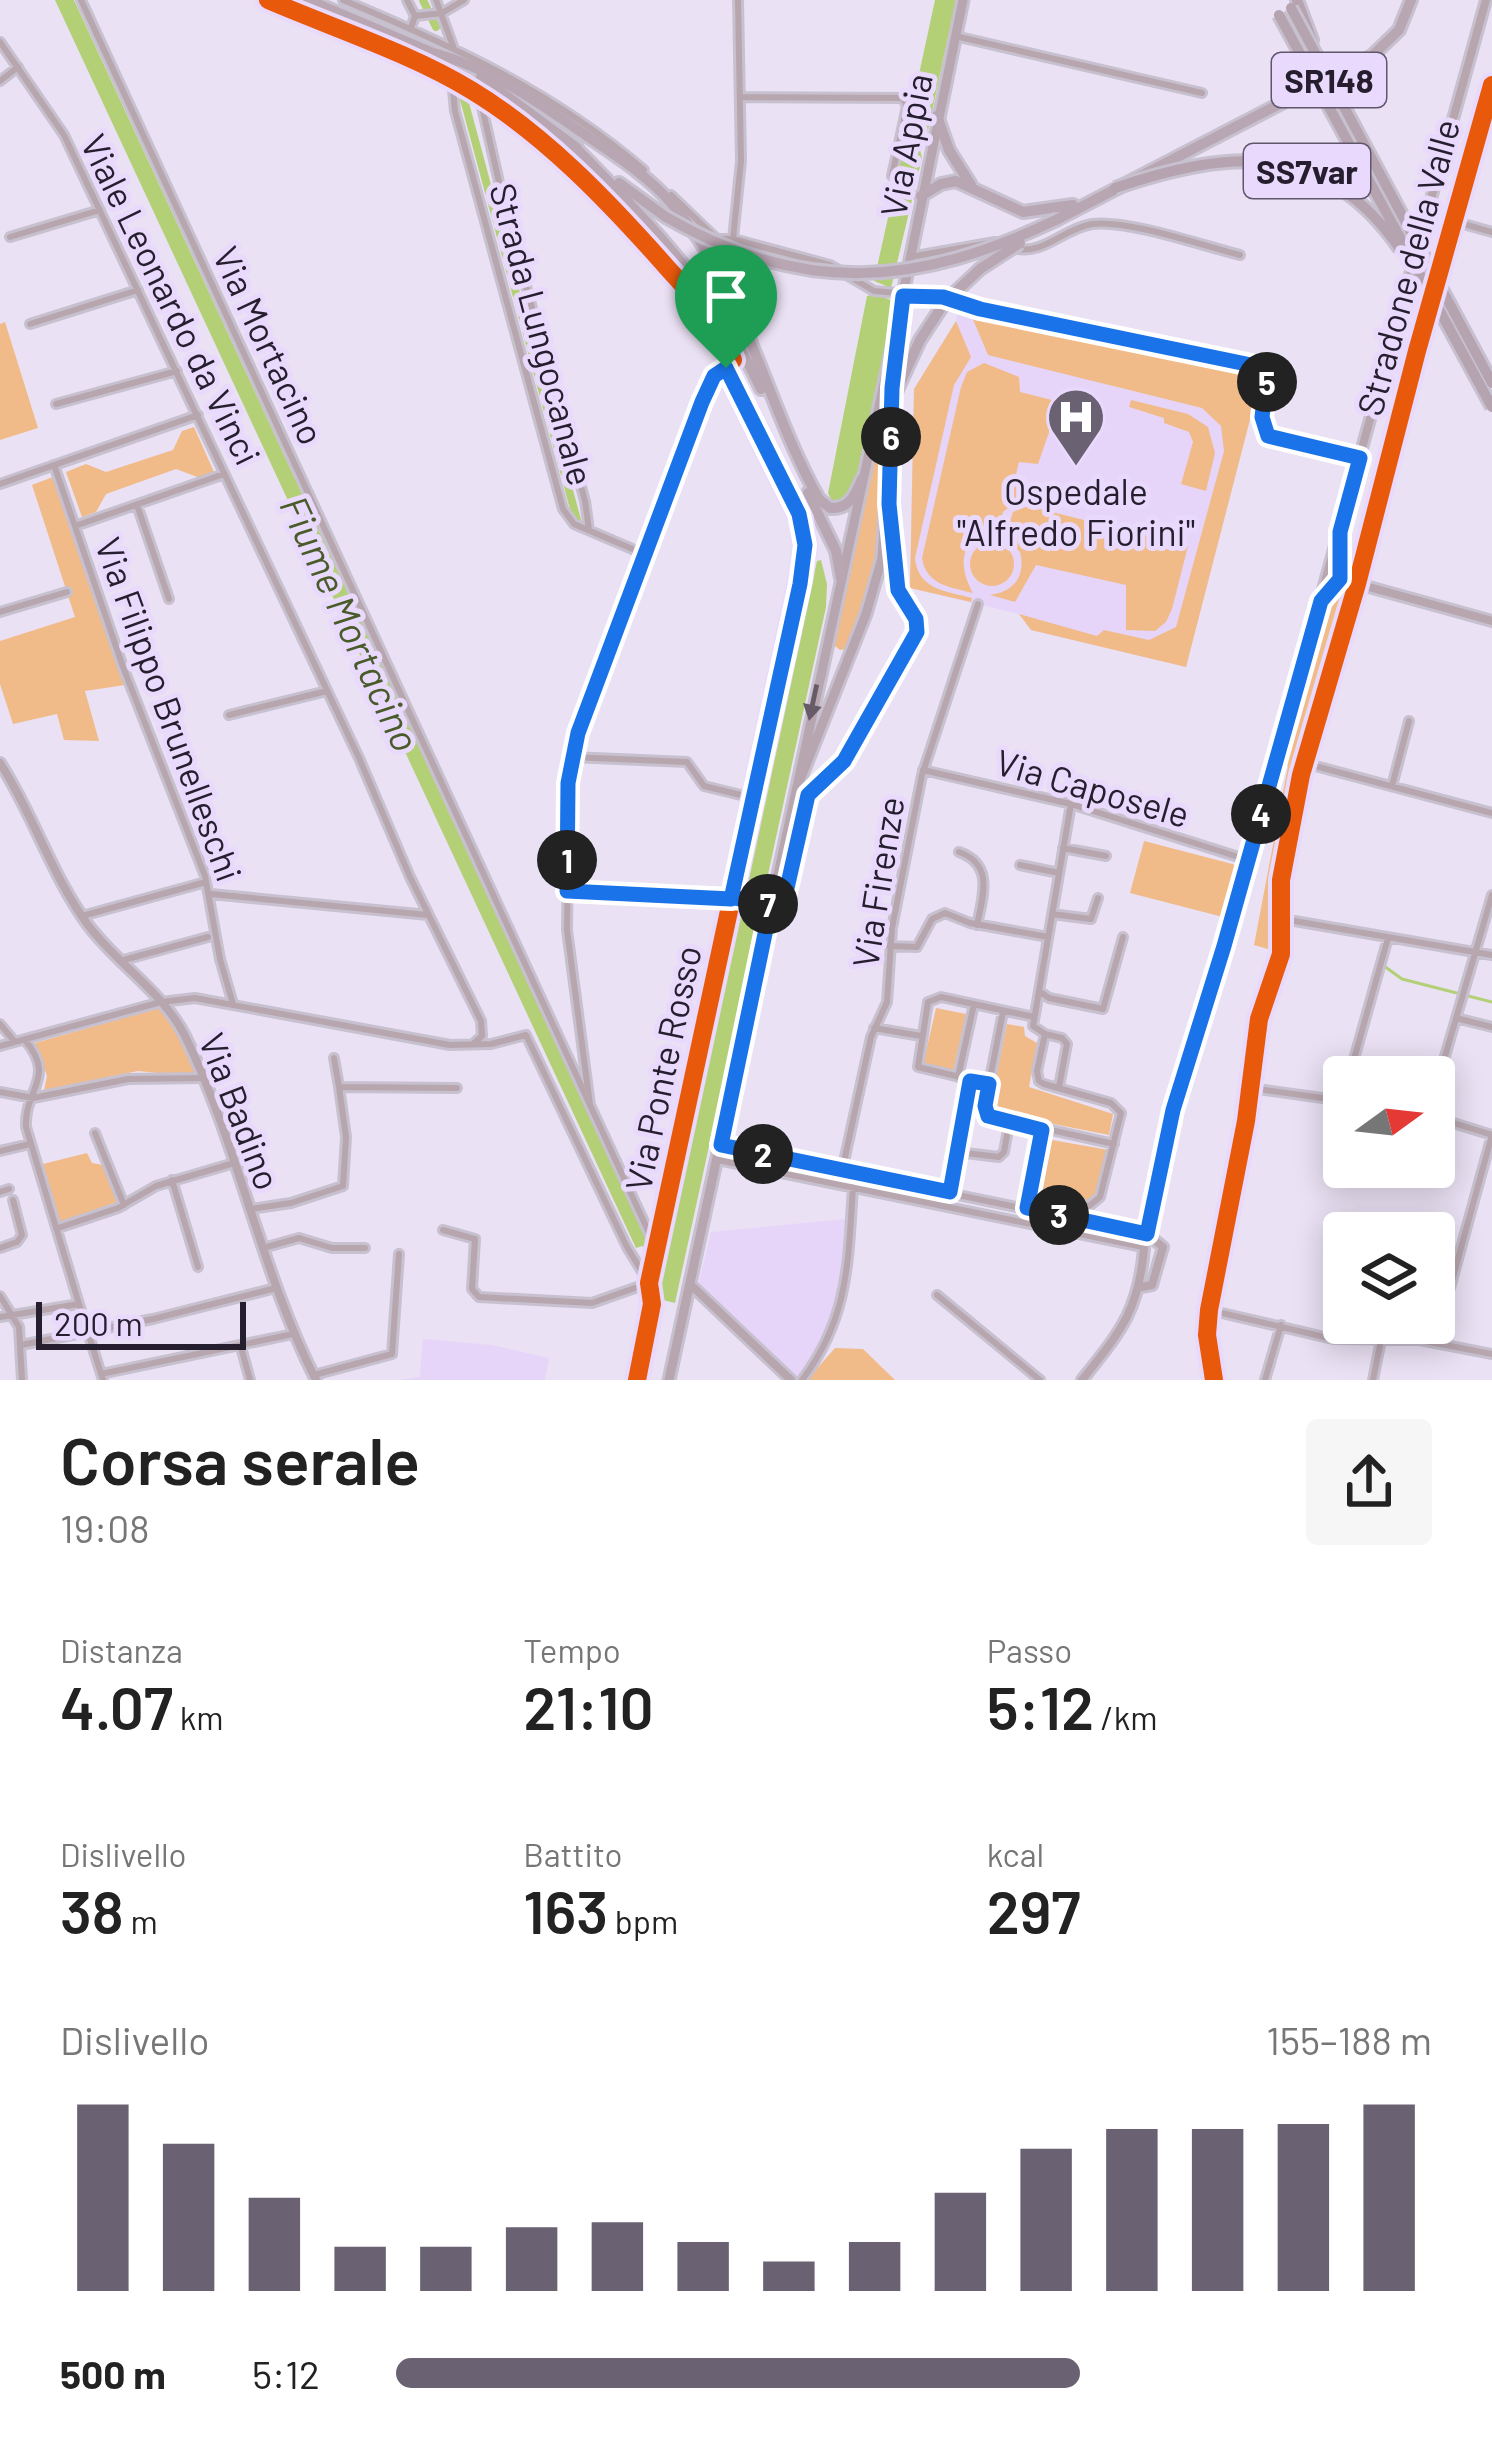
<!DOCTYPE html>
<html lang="it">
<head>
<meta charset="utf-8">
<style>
  body { margin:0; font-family:Barlow,sans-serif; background:#f6f6f6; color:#222; height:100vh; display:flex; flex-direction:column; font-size:45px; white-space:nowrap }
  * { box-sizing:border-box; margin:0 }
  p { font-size:39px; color:#767676 }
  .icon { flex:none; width:66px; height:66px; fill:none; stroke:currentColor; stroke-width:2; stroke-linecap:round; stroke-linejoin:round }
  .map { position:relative; height:1380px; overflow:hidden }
  .drawer { display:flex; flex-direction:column; background:#fff; flex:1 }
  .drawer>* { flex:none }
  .needle { width:78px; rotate:75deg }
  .buttons { position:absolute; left:1323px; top:1056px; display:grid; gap:24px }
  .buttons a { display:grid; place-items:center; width:132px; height:132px; border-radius:12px; background:#fff; box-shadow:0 6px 30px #0003; font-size:60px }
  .scale { position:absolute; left:36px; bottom:30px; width:210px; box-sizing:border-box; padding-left:12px; border:6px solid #251e2e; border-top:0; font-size:33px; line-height:42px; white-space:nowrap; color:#251e2e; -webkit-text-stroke:9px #e9d9fc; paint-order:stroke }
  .pin { position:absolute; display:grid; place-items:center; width:102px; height:102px; color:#fff; margin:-123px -51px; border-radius:50% 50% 50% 0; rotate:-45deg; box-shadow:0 0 12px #0007 }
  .pin .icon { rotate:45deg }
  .km { position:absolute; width:60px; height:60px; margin:-30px; border-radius:50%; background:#222; color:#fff; font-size:33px; line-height:60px; text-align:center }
  .round { display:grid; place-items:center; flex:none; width:126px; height:126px; border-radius:12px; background:#f6f6f6 }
  .headline { display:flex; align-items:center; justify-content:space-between; height:204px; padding:0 60px }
  h1 { font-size:66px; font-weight:600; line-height:90px }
  .stats { display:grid; grid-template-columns:repeat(3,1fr); gap:18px; height:204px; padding:12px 60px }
  .stats div { display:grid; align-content:center }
  .stats b { font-size:60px; font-weight:600 }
  .stats small { font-size:33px; font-weight:400 }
  .stats p { font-size:33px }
  .chart { height:336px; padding:24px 60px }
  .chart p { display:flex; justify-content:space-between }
  .chart svg { width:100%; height:216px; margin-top:12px; stroke:#6a6273; stroke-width:6 }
  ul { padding:0 60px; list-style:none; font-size:39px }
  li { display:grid; grid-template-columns:192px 144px 1fr; align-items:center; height:90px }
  li i { height:30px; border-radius:15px; background:#6a6273 }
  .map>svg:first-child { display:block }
  .built { fill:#e6d5f9 }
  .green { fill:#f0bb88 }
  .water { fill:#b3d077 }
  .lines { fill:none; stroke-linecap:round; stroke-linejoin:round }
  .stream { stroke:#b3d077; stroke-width:3 }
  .canal { stroke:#b3d077; stroke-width:8 }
  .minor-casing { stroke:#c7c0cf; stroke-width:12 }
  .tertiary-casing { stroke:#c7c0cf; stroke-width:14 }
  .secondary-casing { stroke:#c7c0cf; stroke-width:15 }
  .primary-casing { stroke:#c7c0cf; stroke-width:16 }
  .trunk-casing { stroke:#c7c0cf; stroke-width:16 }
  .minor { stroke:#b8a6ae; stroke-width:6 }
  .tertiary { stroke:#b8a6ae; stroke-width:8 }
  .secondary { stroke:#b7a5b0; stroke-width:9 }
  .primary { stroke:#b9a6b3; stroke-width:10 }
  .trunk { stroke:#b6a3b0; stroke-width:10 }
  .primary-bridge-casing { stroke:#c7c0cf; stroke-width:16; stroke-linecap:butt }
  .trunk-bridge-casing { stroke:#c7c0cf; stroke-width:16; stroke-linecap:butt }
  .primary-bridge { stroke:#b9a6b3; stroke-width:10 }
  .trunk-bridge { stroke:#b6a3b0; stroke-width:10 }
  .cycleway-casing { stroke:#e9d9fc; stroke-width:26 }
  .cycleway { stroke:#e8590c; stroke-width:18 }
  .oneway { fill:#675b68 }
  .route-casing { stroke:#fff; stroke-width:24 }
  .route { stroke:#1a73e8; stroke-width:15 }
  .labels { text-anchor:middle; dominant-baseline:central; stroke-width:10; stroke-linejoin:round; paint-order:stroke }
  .shield { fill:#e9d9fc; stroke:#60566c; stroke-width:3 }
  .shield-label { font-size:33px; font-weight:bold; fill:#251e2e }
  .street-label { font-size:36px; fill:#251e2e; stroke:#e9d9fc }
  .poi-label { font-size:36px; fill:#251e2e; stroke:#e9d9fc }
  .water-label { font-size:39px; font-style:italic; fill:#485b28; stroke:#e9d9fc }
</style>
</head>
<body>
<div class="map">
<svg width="1492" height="1380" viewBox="0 0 1492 1380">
  <rect width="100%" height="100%" fill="#eae1f4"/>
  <path class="built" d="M959 308 1262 373 1186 667 1031 630 1019 614 910 588 914 389 956 321Z
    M846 1219 843 1289 825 1344 796 1380 698 1286 711 1232Z
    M423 1339 492 1345 549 1358 545 1380H399L420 1377Z"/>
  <path class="green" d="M969 310 1262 373 1186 667 1031 630 1019 614 1097 636 1104 630 1149 640 1176 627 1224 451 1221 426 1202 408 988 355Z
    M956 321 971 357 954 385 915 558C918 590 946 591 972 598L971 602 910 588 914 389Z
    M5 322 38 428 0 440V324Z
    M984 363 1019 377 1020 392 1052 400 1054 418 1038 464 1019 462 1013 486 1022 489 1018 500 1003 512 997 534C958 535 958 567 973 593 950 587 926 585 922 558L961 387 967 372Z
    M1131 400 1188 414 1208 427 1215 453 1206 491 1181 484 1193 442 1189 432 1164 423V418L1129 407Z
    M194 427 214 472 200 478 176 469 106 494 96 512 82 517 66 472 86 464 106 472 173 450 182 431Z
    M879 440 885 447C885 523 877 579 847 649L840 650 830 642 873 442Z
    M53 477 125 685 85 691 99 741 64 740 57 714 13 724 0 684V641L75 617 32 485Z
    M1028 506 1188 546 1172 609 1166 622 1155 631 1126 630V585L1036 565 1015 602 990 595C1014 592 1026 576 1020 552L1005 536 1013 512Z
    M970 564a22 22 0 1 1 44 0a22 22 0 1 1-44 0Z
    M1341 582 1350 586 1303 752 1275 890 1281 919 1278 952 1254 945 1288 766 1280 763 1323 613Z
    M1144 841 1236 865 1223 917 1130 893Z
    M159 1008 183 1039 196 1073 187 1076 138 1071 44 1090 47 1076 35 1043Z
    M936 1008 966 1014 953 1072 923 1065Z
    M1007 1024 1024 1027 1025 1036 1037 1043 1029 1087 1113 1114 1109 1135 989 1111Z
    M1046 1139 1109 1150 1094 1201 1037 1192Z
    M87 1153 92 1163 103 1165 117 1202 60 1222 43 1164Z
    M835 1348 863 1349 895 1380H807Z"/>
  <path class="water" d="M55 0H74L651 1250 642 1246 636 1248Z
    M935 0H956L927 135 921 142 909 140 910 116Z
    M908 147 920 149 922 158 891 288 874 281 902 154Z
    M875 294 896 302 856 484 847 498 832 501 828 493 867 296Z
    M821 560 827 584 826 607 764 893 759 897 743 889 817 561Z
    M744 904 757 906 760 911 675 1303 659 1299 665 1245 740 907Z"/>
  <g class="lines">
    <path class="stream" d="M1384 966 1402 979 1492 1002"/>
    <path class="canal" d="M423 0 436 27
      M462 92 577 520"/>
    <g class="minor-casing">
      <path id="minor" d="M81 0 590 1105
        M268 0C333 28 410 53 471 90 544 134 607 200 663 263 690 294 719 321 733 360L726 368 801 519 805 545 801 576 649 1283 652 1304 637 1380
        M343 0C453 46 553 92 644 170
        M407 0 415 16 411 28
        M436 0 453 46
        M738 0 741 161 733 239 830 265 874 291 943 297 980 309 1258 367 1267 377 1262 417 1268 436 1360 458
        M415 16 442 13 464 0
        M955 36 1202 93
        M0 42 64 135 359 758 410 877 481 1021 482 1036 474 1043
        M452 80 455 111 563 509 574 524 644 554
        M0 81 18 67
        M740 97 903 98 907 106 892 176
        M480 98 506 213 585 501 589 530
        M671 195 717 239H733
        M1453 221 1492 232
        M10 237 100 210
        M1013 248C1044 256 1062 229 1092 224 1126 219 1204 246 1240 255
        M910 257 995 242
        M1438 277 1492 85
        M30 324 138 290
        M56 404 177 371
        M54 465 123 667 205 876 220 959 233 1004
        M0 484 198 415
        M137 505 169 599
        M75 526 224 474
        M1338 547 1340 579
        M0 612 67 592
        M229 715 327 691
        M571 757 687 762 704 786 753 798
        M1304 763 1492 813
        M923 770 1071 804 1248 860
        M1392 786 1409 721
        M1071 804 1039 991 1049 998 1103 1009 1123 937
        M1063 848 1106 856
        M959 852C994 864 983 896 977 925
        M1020 865 1059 873
        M567 891 735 899 775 905 782 902 806 798 844 761 917 632 916 619 898 590 889 508
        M211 894 428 915
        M1052 914 1091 919 1098 898
        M82 916 206 882
        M1283 919 1492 955
        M889 946 917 947 932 919 945 913 970 923 1048 937
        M120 961 208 937
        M1039 991 1033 1026 1045 1034
        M1003 1012 985 1104 988 1116 1114 1144
        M1456 1018 1492 1027
        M0 1024 15 1042
        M874 1028 921 1036
        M25 1040C57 1078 24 1089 26 1127L79 1304
        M0 1046 161 1002 195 998 450 1045 491 1044 526 1035 627 1247 649 1283
        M334 1058 339 1087
        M958 1077 974 1004
        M1349 1077 1388 938
        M989 1084 918 1067 928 1002 941 997 1034 1017
        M1250 1088 1344 1101
        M0 1092 33 1098 128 1079 202 1078
        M1434 1094 1492 895
        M1434 1117 1492 1135
        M95 1133 124 1205
        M721 1146 1147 1234
        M0 1151 30 1144
        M957 1152 999 1157 1004 1152 1007 1135
        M718 1160 1143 1247
        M842 1171 871 1037 887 1002 892 928 922 775 978 604
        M172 1180 198 1267
        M0 1192 9 1189
        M1029 1195 1089 1206 1100 1197 1121 1113 1111 1103 1044 1084 1039 1081 1037 1071 1045 1034 1062 1038 1067 1044 1059 1087
        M947 1207 970 1081
        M251 1209 291 1203 343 1186 346 1137 339 1087 457 1088
        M1024 1222 1042 1129
        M58 1228 118 1208 156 1186 234 1163
        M443 1230 475 1239 472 1289 479 1297 592 1303 649 1283
        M0 1248 17 1242 22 1235 13 1200
        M263 1248 299 1238 332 1248H365
        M657 1250 590 1105 567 930 569 783 580 726 702 402 714 376 726 368
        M1450 1288 1492 1135
        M937 1295 1040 1380
        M0 1296 19 1327 22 1380
        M1209 1310 1333 1339 1420 1340 1492 1354
        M0 1317 79 1304 103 1380
        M21 1345 153 1319 276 1288
        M241 1347 250 1380
        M101 1374 293 1334
        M314 1375 392 1354 399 1254
        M802 1380C849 1318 848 1262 853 1187
        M1214 1380 1207 1335 1209 1310 1246 1121 1259 1019 1281 954V880L1301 775 1357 584 1431 302
        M1265 1380 1281 1325
        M1373 1380 1381 1340"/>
    </g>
    <g class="tertiary-casing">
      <path id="tertiary" d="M1326 594 1340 579 1492 621
        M0 763C33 814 52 876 88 925 117 964 163 992 185 1036 239 1146 260 1270 316 1380
        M690 1284 791 1380
        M1141 1287 1152 1285 1163 1247 1147 1234 1175 1103 1224 947 1486 0
        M1082 1380C1120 1332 1139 1311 1144 1248"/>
    </g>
    <g class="secondary-casing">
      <path id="secondary" d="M901 304 963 0
        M800 780 866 614 882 558 896 351
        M669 1380 902 300"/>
    </g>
    <g class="primary-casing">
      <path id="primary" d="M308 0 438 55
        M434 53C485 67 528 95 571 125 605 149 645 172 672 204 744 285 766 406 819 499L830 508C849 509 855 496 862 479
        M481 77 577 148
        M937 116 949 150 971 185
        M574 146C649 223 715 289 761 389
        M619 183 666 217
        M921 196 941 184 956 181 1023 212 1073 205
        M1058 219 1372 56 1399 30 1411 0
        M891 403 920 340 945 302
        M808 493 836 551 841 578"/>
    </g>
    <g class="trunk-casing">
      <path id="trunk" d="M1297 0 1312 40"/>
    </g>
    <use href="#minor" class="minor"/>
    <use href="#tertiary" class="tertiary"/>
    <use href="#secondary" class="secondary"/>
    <use href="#primary" class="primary"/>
    <use href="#trunk" class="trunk"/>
    <g class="primary-bridge-casing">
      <path id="primary-bridge" d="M666 217C805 297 918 286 1058 219
        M945 302 980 269 1020 243"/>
    </g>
    <g class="trunk-bridge-casing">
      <path id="trunk-bridge" d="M1291 8 1492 383
        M1279 15 1492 407
        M1115 188C1227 150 1325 139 1400 249"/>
    </g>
    <use href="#primary-bridge" class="primary-bridge"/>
    <use href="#trunk-bridge" class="trunk-bridge"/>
    <g class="cycleway-casing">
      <path id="cycleway" d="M268 0C333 28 410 53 471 90 544 134 607 200 663 263 690 294 719 321 733 360L726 368 801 519 805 545 801 576 649 1283 652 1304 637 1380
        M1214 1380 1207 1335 1209 1310 1246 1121 1259 1019 1281 954V880L1301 775 1357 584 1417 351 1492 85"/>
    </g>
    <use href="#cycleway" class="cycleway"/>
  </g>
  <defs><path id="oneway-solid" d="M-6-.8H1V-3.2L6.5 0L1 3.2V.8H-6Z" transform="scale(3)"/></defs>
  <use class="oneway" href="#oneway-solid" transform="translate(813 702) rotate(102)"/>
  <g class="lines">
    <g class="route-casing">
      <path id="route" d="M726 368 714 376 702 402 578 733 568 783 567 891 731 899 735 898 771 905 721 1145 950 1192 970 1081 989 1084 985 1106 988 1116 1042 1130 1027 1208 1147 1234 1173 1110 1224 946 1321 601 1340 579V532L1360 458 1268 436 1262 417 1267 377 1256 366 980 309 943 297 903 296 892 388 889 504 898 590 916 619 917 632 844 761 808 795 785 897 775 905 735 898 731 899 800 584 805 545 799 514 726 368"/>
    </g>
    <use href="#route" class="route"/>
  </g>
  <defs>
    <g id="hospital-pin" transform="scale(3)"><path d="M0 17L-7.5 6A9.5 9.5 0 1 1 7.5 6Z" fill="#6a6273" stroke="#e9d9fc"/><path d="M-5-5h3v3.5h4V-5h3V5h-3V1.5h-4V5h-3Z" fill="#fff"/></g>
  </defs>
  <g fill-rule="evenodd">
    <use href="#hospital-pin" x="1076" y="417"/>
  </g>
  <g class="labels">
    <g class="shield">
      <rect x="1272" y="53" width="114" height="54" rx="9"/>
      <rect x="1244" y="144" width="126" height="54" rx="9"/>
    </g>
    <g class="shield-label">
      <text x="1329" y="80">SR148</text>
      <text x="1307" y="171">SS7var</text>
    </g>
    <g class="street-label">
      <text transform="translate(905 145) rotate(-79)">Via Appia</text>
      <text transform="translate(1407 267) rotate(-75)">Stradone della Valle</text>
      <text transform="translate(172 299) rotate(64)">Viale Leonardo da Vinci</text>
      <text transform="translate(543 334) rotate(75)">Strada Lungocanale</text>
      <text transform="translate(270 345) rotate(65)">Via Mortacino</text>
      <text transform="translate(170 709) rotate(70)">Via Filippo Brunelleschi</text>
      <text transform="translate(1093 787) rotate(16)">Via Caposele</text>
      <text transform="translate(877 882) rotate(-81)">Via Firenze</text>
      <text transform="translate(662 1068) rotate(-78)">Via Ponte Rosso</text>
      <text transform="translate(241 1111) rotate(69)">Via Badino</text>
    </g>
    <g class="poi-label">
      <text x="1076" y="490">Ospedale<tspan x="1076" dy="41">"Alfredo Fiorini"</tspan></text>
    </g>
    <g class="water-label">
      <text transform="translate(351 623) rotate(65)">Fiume Mortacino</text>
    </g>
  </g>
</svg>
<div class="buttons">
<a><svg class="needle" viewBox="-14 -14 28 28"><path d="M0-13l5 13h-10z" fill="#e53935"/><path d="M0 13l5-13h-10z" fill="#767676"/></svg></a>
<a><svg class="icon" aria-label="layers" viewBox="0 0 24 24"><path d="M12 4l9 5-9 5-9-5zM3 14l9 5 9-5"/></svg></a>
</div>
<div class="scale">200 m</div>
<div class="pin" style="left:726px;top:368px;background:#1e9e55"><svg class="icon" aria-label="arrive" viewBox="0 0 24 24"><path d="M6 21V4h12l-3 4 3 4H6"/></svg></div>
<b class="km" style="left:567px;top:860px">1</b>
<b class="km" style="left:763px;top:1154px">2</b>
<b class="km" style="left:1059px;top:1215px">3</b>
<b class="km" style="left:1261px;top:814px">4</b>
<b class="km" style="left:1267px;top:382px">5</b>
<b class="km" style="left:891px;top:437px">6</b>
<b class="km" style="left:768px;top:904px">7</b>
</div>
<section class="drawer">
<div class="headline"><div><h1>Corsa serale</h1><p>19:08</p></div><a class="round"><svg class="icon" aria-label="share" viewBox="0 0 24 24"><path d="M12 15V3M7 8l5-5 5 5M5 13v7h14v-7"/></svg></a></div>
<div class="stats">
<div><p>Distanza</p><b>4.07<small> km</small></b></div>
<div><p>Tempo</p><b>21:10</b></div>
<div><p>Passo</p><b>5:12<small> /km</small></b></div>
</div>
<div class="stats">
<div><p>Dislivello</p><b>38<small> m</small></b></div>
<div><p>Battito</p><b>163<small> bpm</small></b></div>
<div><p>kcal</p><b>297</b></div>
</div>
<div class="chart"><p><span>Dislivello</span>155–188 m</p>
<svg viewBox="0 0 160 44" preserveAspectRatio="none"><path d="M5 44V6M15 44V14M25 44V25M35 44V35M45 44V35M55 44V31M65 44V30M75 44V34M85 44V38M95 44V34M105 44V24M115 44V15M125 44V11M135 44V11M145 44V10M155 44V6"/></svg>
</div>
<ul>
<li><b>500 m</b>5:12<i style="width:66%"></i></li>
</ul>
</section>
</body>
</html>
